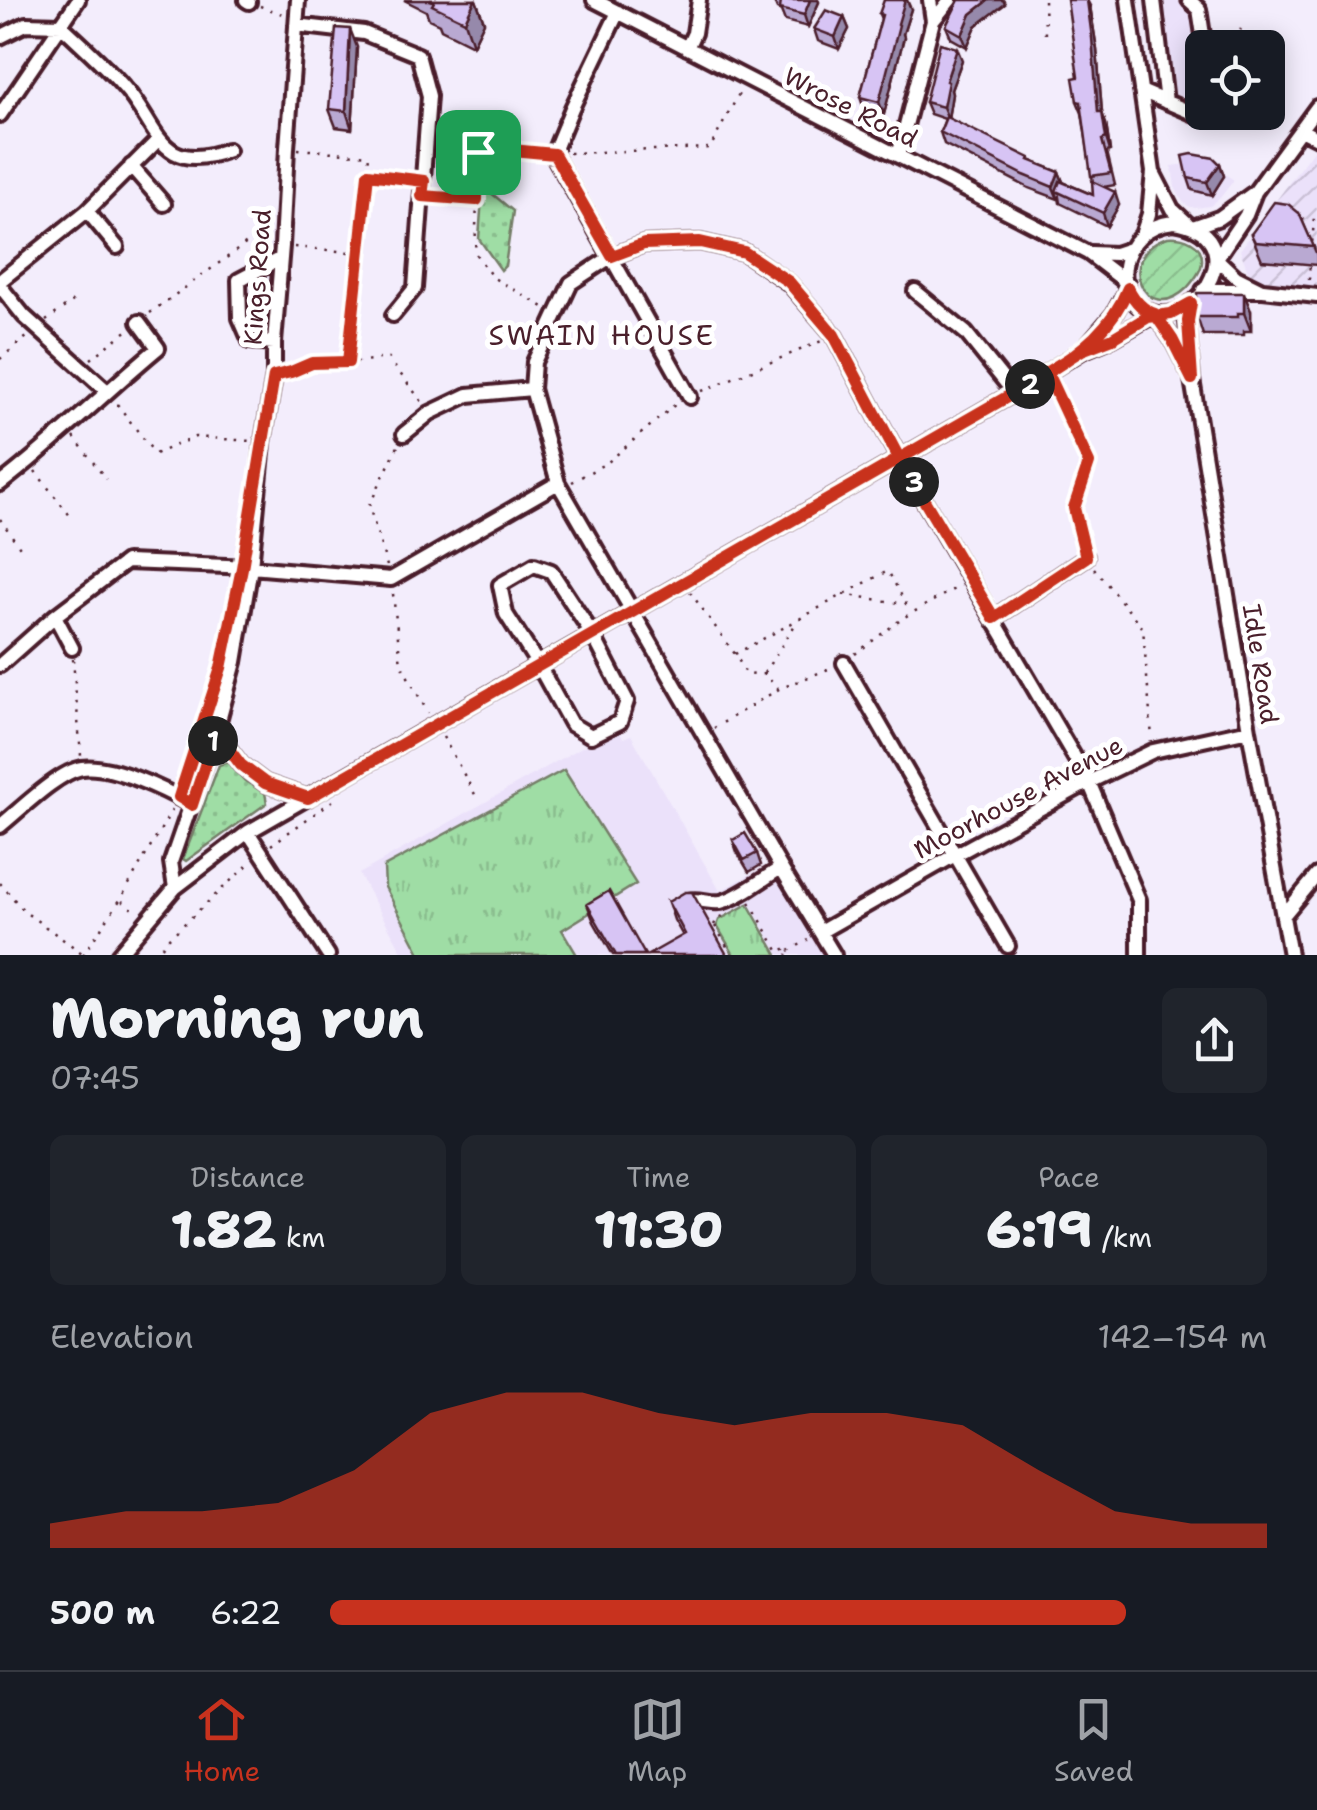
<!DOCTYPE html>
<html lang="en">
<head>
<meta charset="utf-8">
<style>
  body { margin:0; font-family:"Shantell Sans",sans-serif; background:#20242c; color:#f1f3f6; height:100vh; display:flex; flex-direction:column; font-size:38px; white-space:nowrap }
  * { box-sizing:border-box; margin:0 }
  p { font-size:32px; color:#9ea1a6 }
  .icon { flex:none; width:55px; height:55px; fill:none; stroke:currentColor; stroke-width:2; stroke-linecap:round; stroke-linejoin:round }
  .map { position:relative; height:955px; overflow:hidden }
  .drawer { display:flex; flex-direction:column; background:#171b24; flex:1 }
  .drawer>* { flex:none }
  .fabs { position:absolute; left:1185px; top:30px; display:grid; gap:20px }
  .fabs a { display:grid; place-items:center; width:100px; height:100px; border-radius:15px; background:#171b24; box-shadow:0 5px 25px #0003; font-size:50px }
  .pin { position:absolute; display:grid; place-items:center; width:85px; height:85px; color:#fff; margin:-42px; border-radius:20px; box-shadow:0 5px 15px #0006 }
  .km { position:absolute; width:50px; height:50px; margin:-25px; border-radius:50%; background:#222; color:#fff; font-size:28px; line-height:50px; text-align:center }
  .round { display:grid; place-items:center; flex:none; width:105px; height:105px; border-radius:15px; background:#20242c }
  .overview { display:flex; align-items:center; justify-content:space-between; height:170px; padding:0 50px }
  h1 { font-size:55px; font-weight:800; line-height:75px }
  .figures { display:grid; grid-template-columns:repeat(3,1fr); gap:15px; height:170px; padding:10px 50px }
  .figures div { display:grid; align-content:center; border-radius:15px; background:#20242c; text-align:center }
  .figures b { font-size:50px; font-weight:800 }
  .figures small { font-size:28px; font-weight:400 }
  .figures p { font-size:28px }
  .chart { height:280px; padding:20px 50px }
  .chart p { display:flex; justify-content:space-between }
  .chart svg { width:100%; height:180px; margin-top:10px; fill:#c8321e; opacity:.7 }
  ul { padding:0 50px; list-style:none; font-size:32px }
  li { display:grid; grid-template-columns:160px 120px 1fr; align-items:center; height:75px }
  li i { height:25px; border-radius:12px; background:#c8321e }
  .dock { display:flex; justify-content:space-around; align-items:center; height:140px; border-top:2px solid #363941; background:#171b24; font-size:28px; color:#9ea1a6 }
  .dock a { display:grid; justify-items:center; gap:5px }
  .dock .active { color:#c8321e }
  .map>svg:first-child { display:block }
  .built { fill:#ebe1fa }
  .industrial { fill:url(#industrial-furrows) }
  .grass { fill:url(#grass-dots); stroke:#747e68; stroke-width:2.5 }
  .park { fill:url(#park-tufts); stroke:#747e68; stroke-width:2.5 }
  .garden { fill:url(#garden-furrows); stroke:#747e68; stroke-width:2.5 }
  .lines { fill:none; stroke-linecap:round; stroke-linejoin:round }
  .minor-casing { stroke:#4a1f2b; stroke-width:20 }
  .path { stroke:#4a1f2b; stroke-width:2.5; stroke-dasharray:2.5 8; stroke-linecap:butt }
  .minor { stroke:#fff; stroke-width:12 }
  .wall { fill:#b9a9d2; stroke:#4a1f2b; stroke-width:2.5 }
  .shaded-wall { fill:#9689ab; stroke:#4a1f2b; stroke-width:2.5 }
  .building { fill:#d7c4f4; stroke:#4a1f2b; stroke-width:2.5 }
  .route-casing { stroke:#fff; stroke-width:20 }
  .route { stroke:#c8321e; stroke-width:12 }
  .labels { text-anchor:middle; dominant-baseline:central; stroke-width:10; stroke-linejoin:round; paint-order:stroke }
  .street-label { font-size:25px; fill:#4a1f2b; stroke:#fff }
  .neighbourhood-label { font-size:28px; letter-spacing:2.5px; fill:#4a1f2b; stroke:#fff }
</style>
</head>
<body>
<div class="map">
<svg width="1317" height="955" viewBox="0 0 1317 955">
  <defs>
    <pattern id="industrial-furrows" width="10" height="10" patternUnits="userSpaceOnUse" patternTransform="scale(2.5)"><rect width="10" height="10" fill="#ebe1fa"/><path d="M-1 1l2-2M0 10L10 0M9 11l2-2" fill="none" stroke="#cbc1d6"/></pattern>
    <pattern id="grass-dots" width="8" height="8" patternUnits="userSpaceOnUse" patternTransform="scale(2.5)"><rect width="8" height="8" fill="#9fdda5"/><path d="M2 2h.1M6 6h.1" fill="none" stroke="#8abd8e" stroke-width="1.8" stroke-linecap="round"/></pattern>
    <pattern id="park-tufts" width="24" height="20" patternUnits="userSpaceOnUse" patternTransform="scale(2.5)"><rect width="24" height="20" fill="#9fdda5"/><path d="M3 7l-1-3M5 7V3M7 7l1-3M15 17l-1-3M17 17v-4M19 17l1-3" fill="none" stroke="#8abd8e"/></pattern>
    <pattern id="garden-furrows" width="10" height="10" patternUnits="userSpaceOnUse" patternTransform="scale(2.5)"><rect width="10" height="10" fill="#9fdda5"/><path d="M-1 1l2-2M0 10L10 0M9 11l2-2" fill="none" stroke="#8abd8e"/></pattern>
  </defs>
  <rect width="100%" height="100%" fill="#f3edfc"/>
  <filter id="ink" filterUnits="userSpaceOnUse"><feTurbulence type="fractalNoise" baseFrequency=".01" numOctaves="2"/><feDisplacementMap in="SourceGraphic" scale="20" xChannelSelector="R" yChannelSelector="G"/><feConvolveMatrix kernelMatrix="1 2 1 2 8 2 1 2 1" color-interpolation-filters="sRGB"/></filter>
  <g filter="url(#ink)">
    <path class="built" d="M1148 0H1203L1210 47 1202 48V112L1220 113 1221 119 1216 125 1166 103 1163 108Z
      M1188 164 1213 166 1234 180 1220 198 1210 206 1195 208 1188 206 1183 202 1175 187 1172 166Z
      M617 727 623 738 631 735 720 891 771 863 825 955H404L359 874Z"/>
    <path class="industrial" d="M1317 145V287L1257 281 1247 269 1240 250Z"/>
    <path class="grass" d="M490 192 513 211 505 266 501 270 479 239 482 197Z
      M228 762 245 781 265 793 267 803 186 861 183 859 219 765Z"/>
    <path class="park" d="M564 770 636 884 562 930 577 955H421L385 887 384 867Z
      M748 904 777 955H778H734L717 926 719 920Z"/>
    <path class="garden" d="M1168 237C1183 236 1203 242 1202 261 1202 271 1193 281 1187 288 1144 329 1113 253 1168 237Z"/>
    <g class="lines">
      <g class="minor-casing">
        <path id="minor" d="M246 0 249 2
          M594 0 1088 253 1127 283
          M930 0 933 21
          M1128 0 1153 172 1149 214 1143 232
          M1154 0 1166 102
          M1189 0 1199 9 1205 48
          M618 12 572 108 553 154 690 397
          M296 25 364 33 418 55 429 96 415 288 393 315
          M0 37 26 24 61 25C82 45 104 64 123 86 159 125 157 176 228 150
          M687 48 694 33 699 0
          M1141 91 1202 117 1206 112
          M0 115 78 0
          M1301 130 1317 138
          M898 156 933 21 950 0
          M131 166 164 204
          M1154 174 1172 209 1187 223
          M87 211 117 247
          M1174 222C1255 234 1200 327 1153 313 1108 300 1117 227 1174 222Z
          M1193 227 1219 218 1255 192
          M1091 253 1115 254 1130 249
          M1217 258 1246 215 1255 192 1317 107
          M1217 259 1236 277 1260 289
          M0 281 87 211 158 140
          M0 286 24 316 107 391
          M1203 290H1263L1317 296
          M915 291 966 333 1014 393
          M1191 303 1187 321 1192 379 1249 730 1290 955
          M1155 314 1172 339 1189 372
          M274 343 250 341 240 318 239 280 281 258
          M1084 349 1114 314 1128 289
          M404 434 430 413 468 395 532 389
          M0 484C55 442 105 392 158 348L139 322
          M534 565 551 571 593 635 627 701 620 722 591 736 571 724 539 666 506 614 500 585Z
          M55 616 72 648
          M994 618 1086 557
          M844 663 1008 946
          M0 665 55 616 126 562 251 567 391 579 558 483
          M216 732 241 765 265 783 308 798
          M0 826C20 810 58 772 82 768 112 764 166 790 192 805
          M248 832 328 955
          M175 888 171 862 216 732 235 662 251 567 263 442 274 376V343L282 246 287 148 298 0
          M688 901C700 898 710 904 721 902 739 898 764 878 781 868
          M1284 915 1317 875
          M820 932 955 855 1089 782 1153 751 1249 730
          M118 955 175 888 248 832 1014 393 1082 351 1113 338 1155 314
          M834 955 781 868 558 483 532 389 534 362 571 283 612 256 644 244 700 242 744 252 789 283 834 335 899 458 1089 782 1139 900V955"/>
      </g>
      <path class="path" d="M1044 0 1045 35
        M260 6 285 15
        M1229 48 1241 29
        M298 149 369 155 367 174 408 179
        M569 153 710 148 741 90
        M434 197 477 201V151L512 150 541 153
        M477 202 475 253 492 277 545 308
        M1302 219 1314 220 1312 245
        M294 247 361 253
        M1309 280 1310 263
        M150 313 269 227
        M46 321 73 301
        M0 359 28 336
        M91 359 128 330
        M348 363 361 253 367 174
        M285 373 311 363H348L388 358 423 403
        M1052 383 1089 463 1074 508 1082 543
        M702 391 824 340
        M117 404 155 454 195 437 251 441
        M74 437 106 479
        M35 471 71 517
        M572 482 608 462 677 403
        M0 519 22 550
        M387 566 369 506 399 444
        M1094 568 1143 628 1152 738
        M690 592 735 654 747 675 764 674 778 688
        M393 594 401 664 428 713
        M735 654C786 627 837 597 888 571L906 604 842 594
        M855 654 903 618 961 585
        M73 659 81 756
        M764 673 795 625
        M714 728 779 689 831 668
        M443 737 477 798
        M183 784 207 711
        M271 845 338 797
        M0 883 25 912 82 953
        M122 901 135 911
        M750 902 779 952 787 948 789 952 787 955
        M714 925 717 919 723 916
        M715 926 732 955
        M789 951 808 940
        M83 955 120 900 172 810
        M155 955 169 938 250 863"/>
      <use href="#minor" class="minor"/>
    </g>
    <path class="wall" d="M404 0H476L484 22 473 45 441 29 439 24 429 19 426 11Z
      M773 0H818L819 2 808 27 785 21 781 11 777 9Z
      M959 0H1003L1005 4 976 26 967 47 951 38 946 26Z
      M1090 6 1097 50 1102 113 1106 124 1110 151 1107 152 1115 185 1103 187 1119 205 1107 226 1060 203 1059 197 1058 199 1029 188 944 144 940 132 945 119 930 114 925 102 962 60 951 90 952 94 948 118 1031 161 1059 172 1063 182 1093 195V182L1082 113 1077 101 1078 77Z
      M911 9 903 34 904 37 884 114 864 109 860 97 881 19 879 14Z
      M844 17 849 29 839 49 818 41 814 29Z
      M357 47 352 129 336 127 329 109Z
      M1220 164 1224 176 1212 195 1192 190 1188 178Z
      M1299 213 1317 255V265L1262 260 1251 234Z
      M1251 311V331H1244V335H1203L1197 317Z
      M733 840 757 853 761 865 749 872 737 852Z
      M668 902 727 955 683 936 674 920Z
      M587 904 645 955H613L594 922Z"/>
    <path class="shaded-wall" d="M475 0H476L484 22 473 45 465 21Z
      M810 0H818L819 2 808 27 804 15Z
      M903 0H907L911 9 903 34 904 37 884 114 879 102Z
      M989 0H1003L1005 4 976 26 967 47 962 35 971 14Z
      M1087 0 1090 6 1097 50 1102 113 1106 124 1110 151 1098 112Z
      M844 17 849 29 839 49 835 37Z
      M350 29 357 47 352 129 346 111Z
      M957 48 962 60 951 90 952 94 948 119 943 107 946 81Z
      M1220 164 1224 176 1212 195 1207 182Z
      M1059 172 1064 184 1056 191 1058 199 1053 187Z
      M1115 192 1119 205 1107 226 1103 213Z
      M1244 293 1251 311V331L1244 313Z"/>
    <path class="building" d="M430 0H475L465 21 432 5 434 2Z
      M778 0H810L804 15 780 9 781 1Z
      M884 0H905L898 24 899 25 879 102 860 97 882 15 879 14Z
      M959 0H989L971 14 962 35 946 26Z
      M1067 0H1087L1092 38 1098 112H1102L1106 138 1102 140 1111 173 1091 176 1081 102 1077 101 1073 78 1078 77Z
      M826 10 844 17 835 37 814 29Z
      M336 28 350 29 346 111 329 109Z
      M940 43 957 48 946 81 948 82 943 107 925 102Z
      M946 117 1030 158 1029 160 1059 172 1053 187 1024 175 940 132Z
      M1192 154 1214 158 1220 164 1207 182 1188 178 1183 156Z
      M1060 181 1093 195 1092 181 1115 192 1103 213 1056 191Z
      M1274 202 1288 204 1299 213 1314 247 1255 242 1251 234Z
      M1197 293H1244V313H1238V317H1197Z
      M745 833 757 853 744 860 733 840Z
      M609 891 645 955H616L587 904Z
      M685 892H692L727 955H648L685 934 668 902Z"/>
  </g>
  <g class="lines" filter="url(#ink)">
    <g class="route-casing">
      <path id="route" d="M478 152 477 200 422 196 424 181 368 174 348 362 312 363 291 372 274 376 242 568 221 668 179 797 192 805 216 732 241 765 265 783 308 798 1014 393 1082 350 1113 338 1148 317 1171 314 1191 303 1188 321 1192 379 1172 339 1155 314C1142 310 1134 300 1128 288 1112 328 1082 351 1047 373L1089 463 1074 508 1086 557 994 618 899 458 834 335 789 282 744 252 700 242 644 244 612 256 554 154 512 150 478 152"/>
    </g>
    <use href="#route" class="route"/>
  </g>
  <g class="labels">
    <g class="street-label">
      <text transform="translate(851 107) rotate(27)">Wrose Road</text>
      <text transform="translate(257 277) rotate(-86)">Kings Road</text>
      <text transform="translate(1261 664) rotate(81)">Idle Road</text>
      <text transform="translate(1018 797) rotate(-28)">Moorhouse Avenue</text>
    </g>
    <g class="neighbourhood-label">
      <text x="602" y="335">SWAIN HOUSE</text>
    </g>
  </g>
</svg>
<div class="fabs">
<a><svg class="icon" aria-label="locate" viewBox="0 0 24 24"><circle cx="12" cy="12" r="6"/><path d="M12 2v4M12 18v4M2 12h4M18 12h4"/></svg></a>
</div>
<div class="pin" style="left:478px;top:152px;background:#1e9e55"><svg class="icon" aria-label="arrive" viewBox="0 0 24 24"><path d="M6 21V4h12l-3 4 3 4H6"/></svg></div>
<b class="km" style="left:213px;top:741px">1</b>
<b class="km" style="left:1030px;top:384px">2</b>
<b class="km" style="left:914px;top:482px">3</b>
</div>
<section class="drawer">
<div class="overview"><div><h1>Morning run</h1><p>07:45</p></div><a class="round"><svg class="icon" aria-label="share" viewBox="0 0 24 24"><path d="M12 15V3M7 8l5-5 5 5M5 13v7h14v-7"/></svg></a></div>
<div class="figures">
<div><p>Distance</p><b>1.82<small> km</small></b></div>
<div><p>Time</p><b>11:30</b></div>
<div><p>Pace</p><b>6:19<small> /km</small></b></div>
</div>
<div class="chart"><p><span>Elevation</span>142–154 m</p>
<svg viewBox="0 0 160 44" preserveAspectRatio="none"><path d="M0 44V38L10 35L20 35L30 33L40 25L50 11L60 6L70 6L80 11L90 14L100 11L110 11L120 14L130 25L140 35L150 38L160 38V44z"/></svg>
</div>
<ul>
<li><b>500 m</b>6:22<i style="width:85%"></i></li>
</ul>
</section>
<nav class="dock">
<a class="active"><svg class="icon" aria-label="home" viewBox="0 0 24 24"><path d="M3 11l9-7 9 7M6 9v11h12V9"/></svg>Home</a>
<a><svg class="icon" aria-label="map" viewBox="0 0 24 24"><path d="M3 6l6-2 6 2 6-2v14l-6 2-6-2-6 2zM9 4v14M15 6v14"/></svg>Map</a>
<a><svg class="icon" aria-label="saved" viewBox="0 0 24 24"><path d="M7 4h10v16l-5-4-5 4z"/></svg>Saved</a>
</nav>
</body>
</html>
